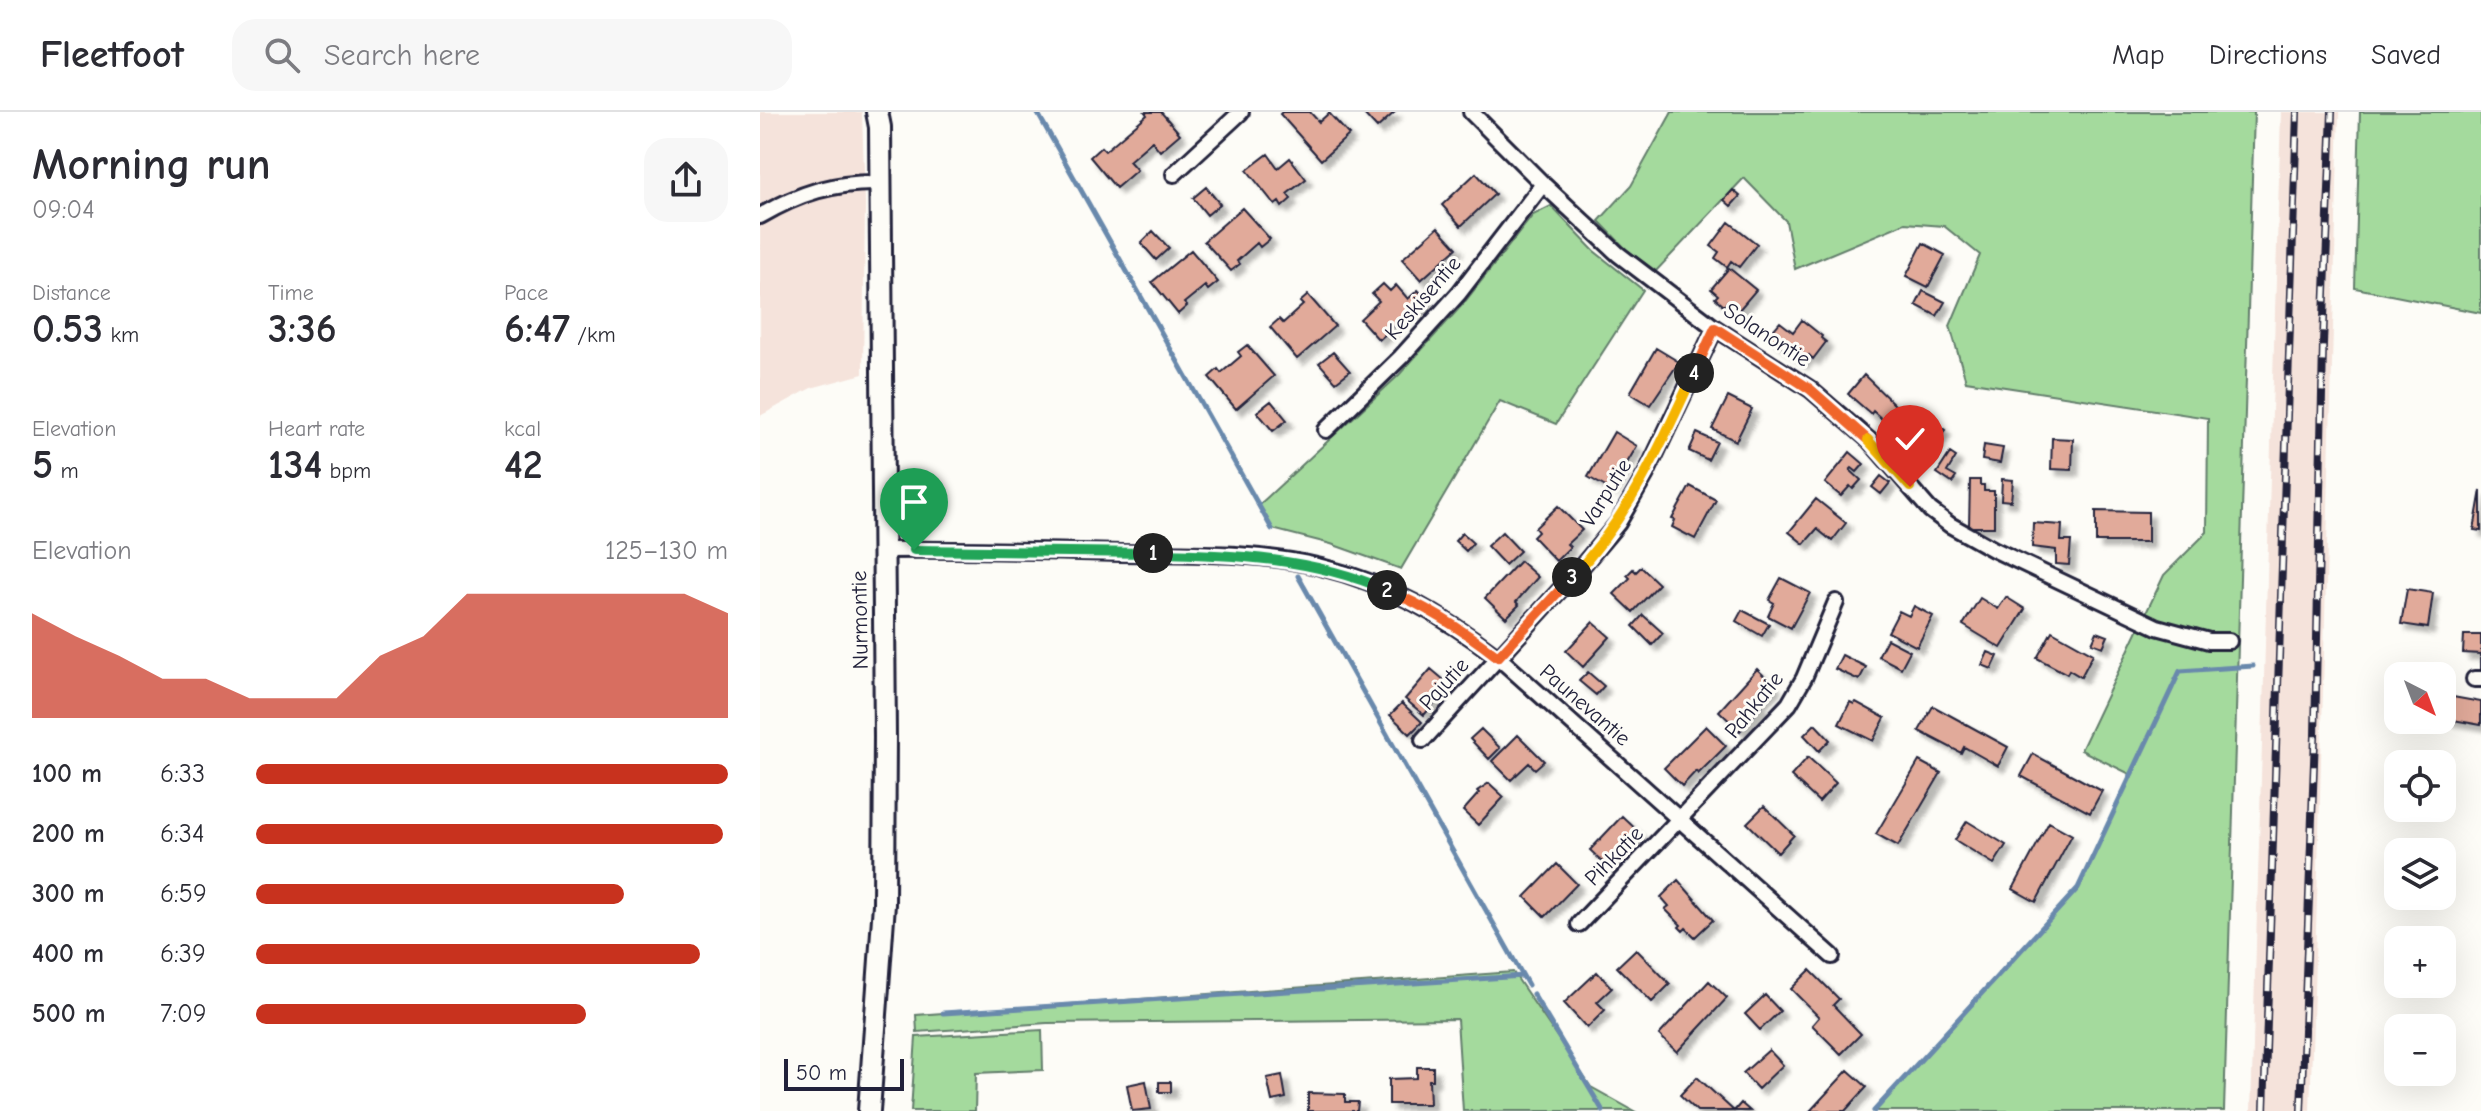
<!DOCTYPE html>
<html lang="en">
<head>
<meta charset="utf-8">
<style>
  body { margin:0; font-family:"Comic Neue",sans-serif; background:#f7f7f7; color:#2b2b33; height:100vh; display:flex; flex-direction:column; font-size:30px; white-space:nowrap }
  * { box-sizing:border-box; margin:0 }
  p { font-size:26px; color:#7c7c81 }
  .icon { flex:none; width:44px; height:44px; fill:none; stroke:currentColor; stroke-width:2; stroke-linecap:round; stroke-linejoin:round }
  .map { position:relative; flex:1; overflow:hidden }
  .side { display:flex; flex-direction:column; background:#fff; width:760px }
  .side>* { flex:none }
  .needle { width:52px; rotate:138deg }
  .buttons { position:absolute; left:1624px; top:550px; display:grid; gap:16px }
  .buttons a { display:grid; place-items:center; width:72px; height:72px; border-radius:16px; background:#fff; box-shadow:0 8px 32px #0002; font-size:40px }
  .scale { position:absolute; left:24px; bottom:20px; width:120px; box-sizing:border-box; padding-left:8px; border:4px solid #22223b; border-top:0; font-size:22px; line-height:28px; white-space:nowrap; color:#22223b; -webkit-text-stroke:6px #fdfcf7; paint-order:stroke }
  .pin { position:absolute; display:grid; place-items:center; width:68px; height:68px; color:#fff; margin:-82px -34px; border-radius:50% 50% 50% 0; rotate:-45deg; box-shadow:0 0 8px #0007 }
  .pin .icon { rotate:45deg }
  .km { position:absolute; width:40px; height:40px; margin:-20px; border-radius:50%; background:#222; color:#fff; font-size:22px; line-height:40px; text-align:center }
  .round { display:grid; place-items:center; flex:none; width:84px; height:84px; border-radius:24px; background:#f7f7f7 }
  .head { display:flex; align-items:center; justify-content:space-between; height:136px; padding:0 32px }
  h1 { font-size:44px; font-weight:600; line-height:60px }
  .figures { display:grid; grid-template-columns:repeat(3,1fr); gap:12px; height:136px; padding:8px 32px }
  .figures div { display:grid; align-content:center }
  .figures b { font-size:40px; font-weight:600 }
  .figures small { font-size:22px; font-weight:400 }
  .figures p { font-size:22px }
  .chart { height:224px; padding:16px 32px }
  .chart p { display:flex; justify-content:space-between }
  .chart svg { width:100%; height:144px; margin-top:8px; fill:#c8321e; opacity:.7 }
  ul { padding:0 32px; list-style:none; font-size:26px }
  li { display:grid; grid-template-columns:128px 96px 1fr; align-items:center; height:60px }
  li i { height:20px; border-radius:10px; background:#c8321e }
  header { display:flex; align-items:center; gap:48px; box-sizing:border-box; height:112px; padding:0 40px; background:#fff; border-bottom:2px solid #e1e1e2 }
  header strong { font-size:38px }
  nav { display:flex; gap:44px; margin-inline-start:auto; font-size:28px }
  .search { width:560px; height:72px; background:#f7f7f7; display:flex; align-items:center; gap:20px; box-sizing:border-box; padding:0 28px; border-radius:24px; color:#7c7c81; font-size:30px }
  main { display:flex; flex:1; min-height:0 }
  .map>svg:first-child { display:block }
  .built { fill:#f5e3db }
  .green { fill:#a4da9d; stroke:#637e6c; stroke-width:2 }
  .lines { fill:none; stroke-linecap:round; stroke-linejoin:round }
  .stream { stroke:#6989ac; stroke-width:5 }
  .building { fill:#e1aa9a; stroke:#22223b; stroke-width:2; filter:url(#shadow) }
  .minor-casing { stroke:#22223b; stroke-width:20 }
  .secondary-casing { stroke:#22223b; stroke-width:26 }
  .minor { stroke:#fdfcf7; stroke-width:14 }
  .secondary { stroke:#fdfcf7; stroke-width:20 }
  .rail-casing { stroke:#22223b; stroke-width:8 }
  .rail { stroke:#fdfcf7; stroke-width:5; stroke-dasharray:15; stroke-linecap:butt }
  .split-1-casing { stroke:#fff; stroke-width:16 }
  .split-2-casing { stroke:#fff; stroke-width:16 }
  .split-3-casing { stroke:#fff; stroke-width:16 }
  .split-4-casing { stroke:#fff; stroke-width:16 }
  .split-5-casing { stroke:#fff; stroke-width:16 }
  .split-6-casing { stroke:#fff; stroke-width:16 }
  .split-1 { stroke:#22a559; stroke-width:10 }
  .split-2 { stroke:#22a559; stroke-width:10 }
  .split-3 { stroke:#f0652b; stroke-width:10 }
  .split-4 { stroke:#f5b400; stroke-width:10 }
  .split-5 { stroke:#f0652b; stroke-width:10 }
  .split-6 { stroke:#f5b400; stroke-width:10 }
  .labels { text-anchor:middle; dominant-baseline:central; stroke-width:6; stroke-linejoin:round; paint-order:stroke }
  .street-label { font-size:22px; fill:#22223b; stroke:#fdfcf7 }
</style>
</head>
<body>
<header>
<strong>Fleetfoot</strong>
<div class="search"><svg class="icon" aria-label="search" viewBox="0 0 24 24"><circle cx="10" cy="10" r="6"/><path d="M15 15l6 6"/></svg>Search here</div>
<nav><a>Map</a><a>Directions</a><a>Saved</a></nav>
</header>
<main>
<section class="side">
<div class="head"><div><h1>Morning run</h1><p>09:04</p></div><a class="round"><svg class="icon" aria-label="share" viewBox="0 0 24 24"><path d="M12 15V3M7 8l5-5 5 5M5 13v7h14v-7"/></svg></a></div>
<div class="figures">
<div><p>Distance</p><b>0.53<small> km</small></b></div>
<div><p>Time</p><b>3:36</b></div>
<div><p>Pace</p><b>6:47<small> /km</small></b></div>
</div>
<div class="figures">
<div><p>Elevation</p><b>5<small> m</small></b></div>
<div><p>Heart rate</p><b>134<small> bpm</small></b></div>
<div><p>kcal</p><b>42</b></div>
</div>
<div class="chart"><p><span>Elevation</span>125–130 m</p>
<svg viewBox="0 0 160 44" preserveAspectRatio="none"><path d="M0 44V12L10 19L20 25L30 32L40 32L50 38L60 38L70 38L80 25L90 19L100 6L110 6L120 6L130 6L140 6L150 6L160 12V44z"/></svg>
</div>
<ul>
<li><b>100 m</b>6:33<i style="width:100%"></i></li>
<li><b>200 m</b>6:34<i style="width:99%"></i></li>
<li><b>300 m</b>6:59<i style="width:78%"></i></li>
<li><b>400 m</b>6:39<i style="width:94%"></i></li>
<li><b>500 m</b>7:09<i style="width:70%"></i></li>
</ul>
</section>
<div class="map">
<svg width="1721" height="999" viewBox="0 0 1721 999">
  <defs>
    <filter id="shadow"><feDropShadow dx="6" dy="6" stdDeviation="2" flood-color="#0004"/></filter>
  </defs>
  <rect width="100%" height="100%" fill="#fdfcf7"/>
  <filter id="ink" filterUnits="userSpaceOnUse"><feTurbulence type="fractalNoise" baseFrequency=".0125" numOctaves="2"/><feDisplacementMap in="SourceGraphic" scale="16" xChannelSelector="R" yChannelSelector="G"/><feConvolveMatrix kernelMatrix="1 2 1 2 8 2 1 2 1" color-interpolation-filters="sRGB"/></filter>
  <g filter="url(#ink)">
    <path class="built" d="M0 0H102L105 92 103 262 51 276 0 304Z
      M1521 0H1579L1558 757 1550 999H1491Z"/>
    <path class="green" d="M912 0H1494L1464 999H1114L1318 776 1372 663 1321 638 1404 463 1447 420 1448 306 1206 269 1190 214 1220 143 1184 114 1145 111 1035 157 1026 109 984 66 896 159 867 138 839 109 871 74Z
      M1600 0H1721V201L1595 176Z
      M791 94 834 139 883 178 796 312 740 289 641 457 571 432 512 417 499 393 639 263 703 192 773 103Z
      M753 860 831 975 874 999H703L697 907 287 911 157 920 156 903Z
      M282 918 283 958 216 961 215 999H151L156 925Z"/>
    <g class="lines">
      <path class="stream" d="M277 0 512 417
        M538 464 768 873
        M773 882 843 999
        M183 901 763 864
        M1114 999 1318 776 1420 559 1493 554"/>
    </g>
    <path class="building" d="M385 0H401L420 22 400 39 392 29 369 49 377 58 356 76 330 45 341 35 345 39 387 3Z
      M522 0H550L559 10 569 1 589 23 561 48 520 2Z
      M602 0H635L617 16Z
      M508 42 518 56 530 46 546 67 527 82 531 87 522 95 519 90 515 93 487 58Z
      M716 61 735 82 701 114 682 93Z
      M446 75 460 92 447 103 433 86Z
      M973 78 980 84 971 94 964 88Z
      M482 96 510 127 500 135 497 131 477 149 480 152 471 159 444 129Z
      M969 110 997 132 979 155 971 149 967 155 955 146 959 140 951 134Z
      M678 115 697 136 661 168 642 147Z
      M393 119 409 136 396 148 381 131Z
      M1163 131 1185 143 1168 175 1146 164Z
      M431 138 458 170 448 178 445 174 424 191 427 194 418 202 392 170Z
      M969 156 996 178 978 199 967 190 964 194 955 186 958 183 951 177Z
      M623 172 630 179 636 173 648 187 658 178 670 191 659 201 654 196 619 228 600 207 619 189 612 182Z
      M1163 179 1185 190 1177 204 1156 193Z
      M548 183 575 214 537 247 510 215 519 207 523 211 543 193 540 190Z
      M1042 208 1062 224 1061 226 1066 230 1053 247 1049 243 1042 251 1008 224 1020 210 1033 220Z
      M487 233 514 264 476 297 449 265 458 257 461 261 481 244 478 240Z
      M896 236 919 250 890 293 870 281Z
      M573 240 590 259 576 270 559 251Z
      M1104 263 1136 294 1124 309 1113 299 1111 302 1088 282Z
      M968 285 992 297 976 329 952 317Z
      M511 289 527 308 513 319 497 300Z
      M1170 307 1185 318 1158 351 1140 339 1152 321 1158 325Z
      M854 320 877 334 851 378 828 365Z
      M937 321 957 330 948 348 929 339Z
      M1292 326 1313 327 1312 358 1291 357Z
      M1224 333 1243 336 1240 351 1222 348Z
      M1090 340 1104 352 1097 360 1092 356 1090 358 1101 368 1093 377 1090 374 1081 384 1065 371Z
      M1190 341 1196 345 1187 360 1196 365 1192 371 1177 361Z
      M1121 364 1130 371 1121 382 1112 375Z
      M1242 367 1253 368 1251 389 1241 388Z
      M1210 368H1220V373H1224V379H1234V415H1209Z
      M930 374 956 388 935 427 912 415 915 408 912 407Z
      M1721 378V419L1714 418Z
      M1056 387 1086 411 1072 429 1057 417 1044 432 1029 420Z
      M798 394 822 418 807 432 810 435 796 449 773 425 778 420 775 416Z
      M1336 399 1388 400V430H1336Z
      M1273 411 1302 413 1301 429H1311L1309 453 1296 452V438L1272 435Z
      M742 420 760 439 745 453 727 434Z
      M702 421 713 431 706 439 695 429Z
      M760 449 778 465 756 490 759 493 746 506 725 486Z
      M881 455 899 472 873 500 854 482 870 466 867 463 873 457 876 460Z
      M1021 466 1050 481 1031 516 1008 504 1014 491 1009 488Z
      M1647 477 1673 481 1668 516 1641 512Z
      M1246 485 1265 497 1241 536 1203 513 1220 486 1238 497Z
      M1154 494 1173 504 1157 535 1128 520 1139 499 1149 504Z
      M982 498 1009 512 1002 524 976 509Z
      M883 503 903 521 892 533 873 514Z
      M833 510 850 525 823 555 806 539Z
      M1292 519 1333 542 1321 565 1309 558 1307 562 1277 546Z
      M1337 520 1348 524 1343 535 1332 531Z
      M1704 523H1721V563V542L1703 541Z
      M1127 527 1150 539 1141 556 1118 544Z
      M1228 540 1238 544 1232 557 1222 553Z
      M1082 543 1106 555 1099 568 1075 557Z
      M671 557 690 573 664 603 645 587Z
      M997 557 1015 574 999 591 1002 594 980 619 959 599Z
      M828 560 844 574 836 583 819 569Z
      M1682 583 1721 590V613L1682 606Z
      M1090 590 1094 592 1096 590 1125 606 1113 629 1079 612Z
      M642 591 662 610 650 622 630 603Z
      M1173 594 1248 635 1238 654 1204 635 1201 641 1159 619Z
      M1055 612 1070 628 1059 639 1044 623Z
      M946 614 966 634 938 662 936 659 922 674 904 656Z
      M721 617 740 636 729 647 710 627Z
      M758 623 784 649 775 657 769 651 751 668 732 649Z
      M1273 642 1342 679 1330 701 1261 664Z
      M1048 645 1076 671 1059 690 1031 664Z
      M1159 649 1181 661 1138 734 1116 722Z
      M729 671 744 685 718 713 703 699 719 681 717 679Z
      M1004 694 1034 723 1018 741 987 711Z
      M862 704 882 723 850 757 830 738Z
      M1207 709 1246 733 1234 752 1195 728Z
      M1289 710 1312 723 1276 790 1253 777Z
      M797 752 817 772 785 805 765 785Z
      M918 768 953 808 935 825 926 816 923 819 919 815 921 813 905 797 909 794 901 785Z
      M876 837 910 872 892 890 857 855Z
      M1050 858 1079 887 1073 893 1101 922 1081 942 1052 913 1059 905 1031 877Z
      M837 860 852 876 837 890 845 898 827 916 804 891Z
      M949 869 967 886 917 940 899 923Z
      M1005 883 1020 899 1000 918 985 902Z
      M1009 938 1023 953 998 977 983 961Z
      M657 955H673V968H669L670 992H629V967L657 966Z
      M1088 958 1107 975 1085 999H1050Z
      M522 963 526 986 512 989 507 966Z
      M937 965 974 999 981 991 990 999H937L920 983Z
      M386 969 391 997 372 999 367 973Z
      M399 970H411V980H399Z
      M548 981 585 982V990H598L597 999H548Z"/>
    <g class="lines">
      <g class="minor-casing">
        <path id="minor" d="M711 0 783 72 858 142 955 216 1050 277 1109 328 1170 398 1190 413 1233 437 1397 515 1449 529H1469
          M414 62 481 0
          M0 104C40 81 73 70 120 71
          M566 318 641 245 699 181 783 72
          M124 438C203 437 282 439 361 441 426 442 497 439 561 455 627 471 684 504 738 545L1072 844
          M1714 567H1721
          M663 628 822 454 858 411 886 362 955 216
          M819 812 1029 592 1044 566 1076 490"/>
      </g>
      <g class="secondary-casing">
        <path id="secondary" d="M109 999 124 792 125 624 120 15 117 0"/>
      </g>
      <use href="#minor" class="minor"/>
      <use href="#secondary" class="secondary"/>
      <g class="rail-casing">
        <path id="rail" d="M1504 999 1537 0
          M1541 999 1555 624 1563 232 1572 0"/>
      </g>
      <use href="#rail" class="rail"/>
    </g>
  </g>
  <g class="lines" filter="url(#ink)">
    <g class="split-1-casing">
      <path id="split-1" d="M154 438 393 441"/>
    </g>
    <g class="split-2-casing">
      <path id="split-2" d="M393 441C473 442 553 446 627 478"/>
    </g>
    <g class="split-3-casing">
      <path id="split-3" d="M627 478C668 495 703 518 738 545L812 465"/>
    </g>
    <g class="split-4-casing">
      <path id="split-4" d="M812 465C868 406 901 334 934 261"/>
    </g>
    <g class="split-5-casing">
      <path id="split-5" d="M934 261 955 216 1050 277 1108 328"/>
    </g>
    <g class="split-6-casing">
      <path id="split-6" d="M1108 328 1150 375"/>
    </g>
    <use href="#split-1" class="split-1"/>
    <use href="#split-2" class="split-2"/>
    <use href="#split-3" class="split-3"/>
    <use href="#split-4" class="split-4"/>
    <use href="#split-5" class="split-5"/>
    <use href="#split-6" class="split-6"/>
  </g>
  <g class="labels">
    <g class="street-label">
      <text transform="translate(663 186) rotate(-49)">Keskisentie</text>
      <text transform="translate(1007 223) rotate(33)">Solanontie</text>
      <text transform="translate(846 381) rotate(-58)">Varputie</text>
      <text transform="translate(100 508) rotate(-91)">Nurmontie</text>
      <text transform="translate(684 572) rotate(-48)">Pajutie</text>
      <text transform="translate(825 593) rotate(41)">Paunevantie</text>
      <text transform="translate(994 593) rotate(-51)">Pahkatie</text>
      <text transform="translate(854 744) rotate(-46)">Pihkatie</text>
    </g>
  </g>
</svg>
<div class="buttons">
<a><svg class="needle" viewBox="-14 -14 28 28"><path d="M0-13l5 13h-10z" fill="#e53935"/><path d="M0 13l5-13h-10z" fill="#7c7c81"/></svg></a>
<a><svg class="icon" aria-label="locate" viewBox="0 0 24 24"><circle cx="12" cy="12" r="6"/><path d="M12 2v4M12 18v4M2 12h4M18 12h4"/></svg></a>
<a><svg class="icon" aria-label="layers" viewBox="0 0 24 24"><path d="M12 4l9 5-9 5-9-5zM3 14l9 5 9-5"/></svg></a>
<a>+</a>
<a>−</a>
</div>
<div class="scale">50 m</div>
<div class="pin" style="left:154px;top:438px;background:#1e9e55"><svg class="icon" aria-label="arrive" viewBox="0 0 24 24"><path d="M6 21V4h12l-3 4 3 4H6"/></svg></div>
<div class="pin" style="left:1150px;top:375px;background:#d93025"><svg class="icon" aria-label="check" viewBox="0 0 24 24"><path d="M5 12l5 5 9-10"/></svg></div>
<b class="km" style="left:393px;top:441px">1</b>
<b class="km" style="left:627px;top:478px">2</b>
<b class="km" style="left:812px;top:465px">3</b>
<b class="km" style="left:934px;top:261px">4</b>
</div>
</main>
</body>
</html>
